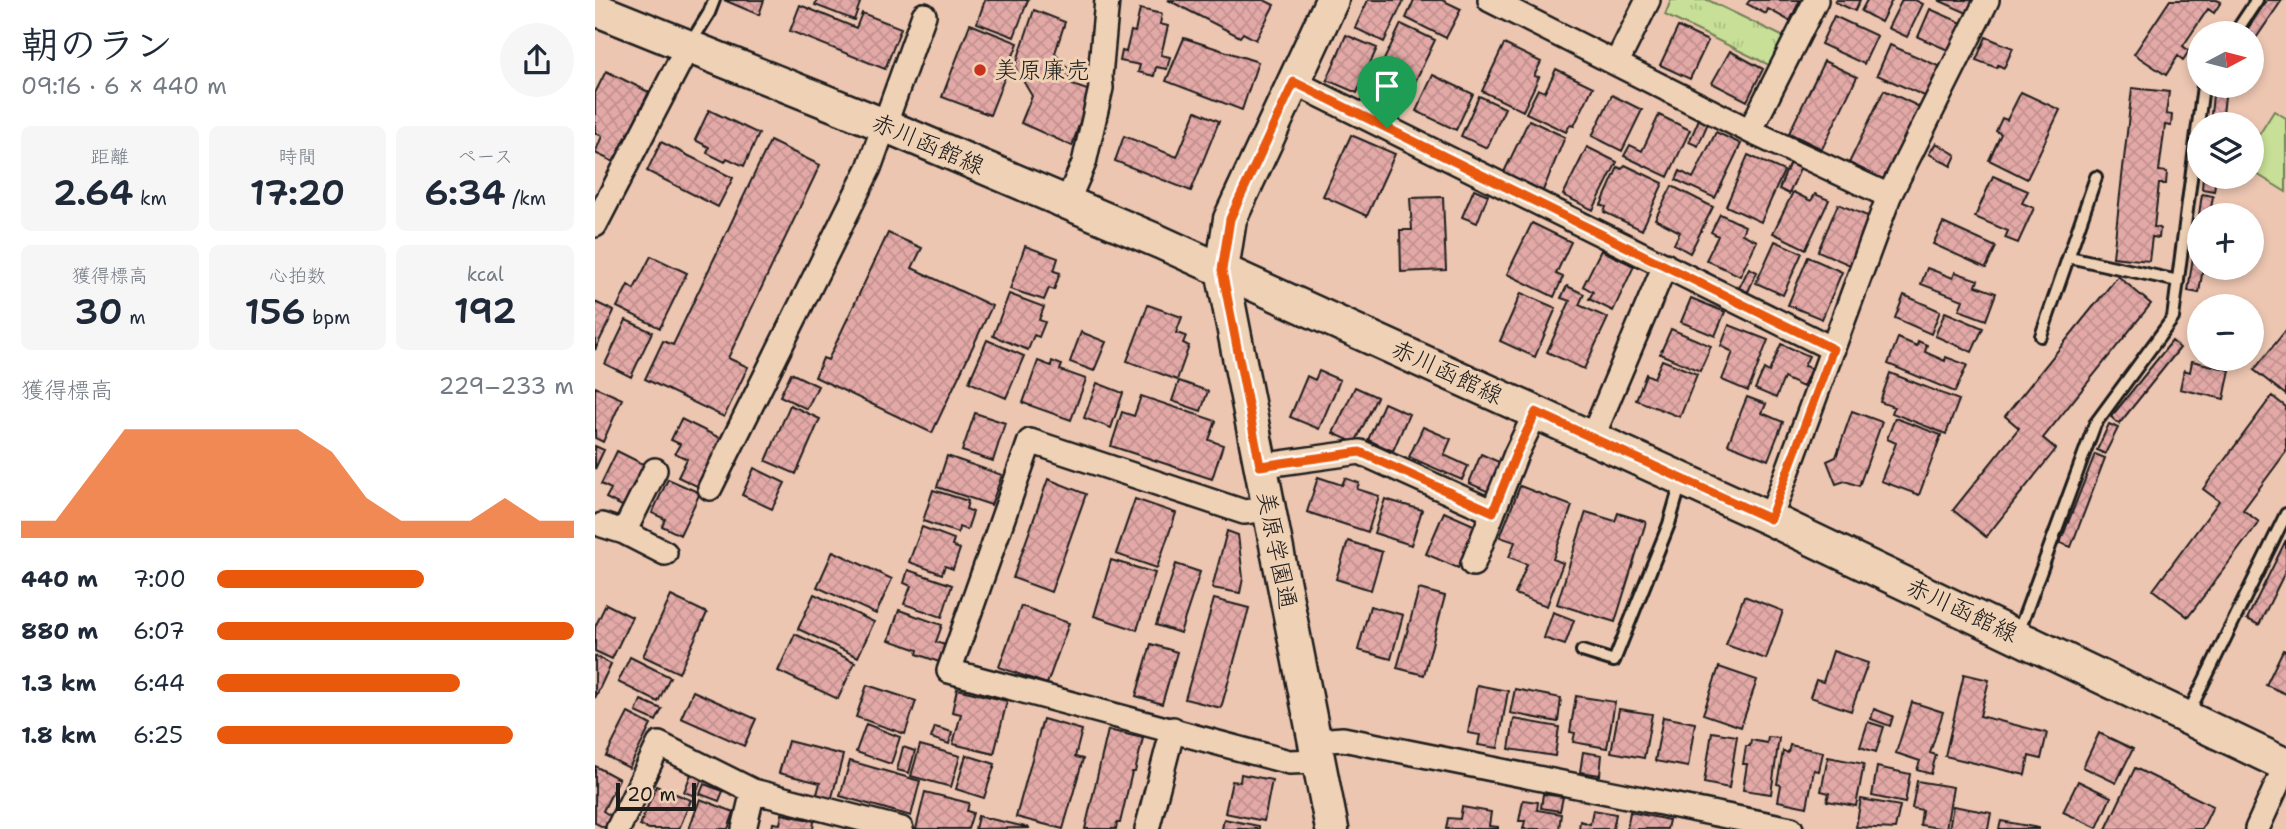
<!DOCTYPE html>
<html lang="ja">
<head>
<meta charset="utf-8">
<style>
  body { margin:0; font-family:"Shantell Sans","Klee One",sans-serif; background:#f6f6f7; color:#1f2937; height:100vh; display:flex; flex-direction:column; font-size:26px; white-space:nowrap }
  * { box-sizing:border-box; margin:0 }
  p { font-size:23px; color:#747a83 }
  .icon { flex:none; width:38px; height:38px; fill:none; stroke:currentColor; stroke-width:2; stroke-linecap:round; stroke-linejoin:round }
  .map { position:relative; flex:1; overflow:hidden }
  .side { display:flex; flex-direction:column; background:#fff; width:595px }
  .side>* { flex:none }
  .needle { width:46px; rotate:83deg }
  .tools { position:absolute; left:1592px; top:21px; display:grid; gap:14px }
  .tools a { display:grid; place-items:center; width:77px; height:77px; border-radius:50%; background:#fff; box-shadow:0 4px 10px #0003; font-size:35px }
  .scale { position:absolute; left:21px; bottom:18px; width:80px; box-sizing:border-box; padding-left:7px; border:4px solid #1c1c1c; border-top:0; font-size:19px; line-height:24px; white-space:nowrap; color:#1c1c1c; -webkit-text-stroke:5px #efd1b5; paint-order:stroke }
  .pin { position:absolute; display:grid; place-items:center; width:60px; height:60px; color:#fff; margin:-72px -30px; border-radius:50% 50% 50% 0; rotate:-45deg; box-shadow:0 0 7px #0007 }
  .pin .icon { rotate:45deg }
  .round { display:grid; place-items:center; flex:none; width:74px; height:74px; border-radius:37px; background:#f6f6f7 }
  .overview { display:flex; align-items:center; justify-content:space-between; height:119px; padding:0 21px }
  h1 { font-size:38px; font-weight:600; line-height:52px }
  .figures { display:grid; grid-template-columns:repeat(3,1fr); gap:10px; height:119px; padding:7px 21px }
  .figures div { display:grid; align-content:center; border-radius:10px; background:#f6f6f7; text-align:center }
  .figures b { font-size:35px; font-weight:600 }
  .figures small { font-size:19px; font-weight:400 }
  .figures p { font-size:19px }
  .chart { height:196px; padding:14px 21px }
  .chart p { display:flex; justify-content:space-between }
  .chart svg { width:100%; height:126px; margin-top:7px; fill:#ea580c; opacity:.7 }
  ul { padding:0 21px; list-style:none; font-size:23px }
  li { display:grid; grid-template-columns:112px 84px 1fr; align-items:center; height:52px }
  li i { height:18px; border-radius:9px; background:#ea580c }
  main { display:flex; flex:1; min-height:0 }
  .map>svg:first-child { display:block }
  .green { fill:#c7df96; stroke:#727e59; stroke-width:2 }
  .park { fill:url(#park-tufts); stroke:#727e59; stroke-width:2 }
  .building { fill:url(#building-cross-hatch); stroke:#1c1c1c; stroke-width:2 }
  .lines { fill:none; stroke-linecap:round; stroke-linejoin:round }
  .lane-casing { stroke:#1c1c1c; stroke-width:16 }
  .street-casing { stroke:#1c1c1c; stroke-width:28 }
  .secondary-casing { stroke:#1c1c1c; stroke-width:37 }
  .lane { stroke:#efd1b5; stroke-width:10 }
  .street { stroke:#efd1b5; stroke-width:23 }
  .secondary { stroke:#efd1b5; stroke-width:32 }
  .route-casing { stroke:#fff; stroke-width:14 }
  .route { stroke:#ea580c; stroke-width:9 }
  .poi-dot { fill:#c8321e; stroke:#efd1b5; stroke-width:2.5 }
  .labels { text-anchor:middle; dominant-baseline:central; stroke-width:6; stroke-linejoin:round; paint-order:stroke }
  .poi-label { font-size:24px; fill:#1c1c1c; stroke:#efd1b5; text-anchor:start }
  .street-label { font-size:24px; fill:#1c1c1c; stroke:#efd1b5 }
</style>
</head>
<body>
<main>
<section class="side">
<div class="overview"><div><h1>朝のラン</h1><p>09:16 · 6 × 440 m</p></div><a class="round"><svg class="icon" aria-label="share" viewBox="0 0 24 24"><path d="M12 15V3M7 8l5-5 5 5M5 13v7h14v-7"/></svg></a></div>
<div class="figures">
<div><p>距離</p><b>2.64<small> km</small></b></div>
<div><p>時間</p><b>17:20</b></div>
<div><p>ペース</p><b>6:34<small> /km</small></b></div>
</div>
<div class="figures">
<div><p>獲得標高</p><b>30<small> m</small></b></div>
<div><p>心拍数</p><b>156<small> bpm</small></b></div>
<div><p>kcal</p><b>192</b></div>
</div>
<div class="chart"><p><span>獲得標高</span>229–233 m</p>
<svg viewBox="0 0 160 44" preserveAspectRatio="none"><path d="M0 44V38L10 38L20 22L30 6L40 6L50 6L60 6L70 6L80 6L90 14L100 30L110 38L120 38L130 38L140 30L150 38L160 38V44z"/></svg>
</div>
<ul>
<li><b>440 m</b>7:00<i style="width:58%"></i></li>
<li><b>880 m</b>6:07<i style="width:100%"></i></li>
<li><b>1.3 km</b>6:44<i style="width:68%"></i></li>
<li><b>1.8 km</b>6:25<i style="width:83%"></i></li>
</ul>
</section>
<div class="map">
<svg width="1691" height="829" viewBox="0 0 1691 829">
  <defs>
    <pattern id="park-tufts" width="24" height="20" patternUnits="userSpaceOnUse" patternTransform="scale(1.75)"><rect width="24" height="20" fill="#c7df96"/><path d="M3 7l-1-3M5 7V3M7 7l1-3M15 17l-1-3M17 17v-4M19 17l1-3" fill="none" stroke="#aabf81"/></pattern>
    <pattern id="building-cross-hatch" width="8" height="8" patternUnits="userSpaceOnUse" patternTransform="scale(1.75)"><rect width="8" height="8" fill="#e3a9a7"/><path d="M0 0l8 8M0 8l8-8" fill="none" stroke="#c2918f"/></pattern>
  </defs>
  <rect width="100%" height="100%" fill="#edc6b2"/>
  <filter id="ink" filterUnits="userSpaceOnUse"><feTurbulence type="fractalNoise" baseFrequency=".0143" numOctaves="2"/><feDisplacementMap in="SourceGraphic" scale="14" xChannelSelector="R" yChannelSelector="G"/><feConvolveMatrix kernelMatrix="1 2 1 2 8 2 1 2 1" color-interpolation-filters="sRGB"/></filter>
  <g filter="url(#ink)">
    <path class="green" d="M1679 111 1691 118V192L1657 171V146Z"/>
    <path class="park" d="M1076 0H1113L1189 37 1176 66 1070 15Z"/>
    <path class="building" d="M129 0H169L164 15Z
      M222 0H266L259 20 220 5Z
      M390 0H433L419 37 382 23Z
      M573 0H669L679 5 661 40 648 33 645 37Z
      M773 0H809L789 42 760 28Z
      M819 0H847L866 9 851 38 811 18Z
      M1155 0H1205L1195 21 1173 9 1171 14 1152 4Z
      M1241 0H1265L1260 11 1240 2Z
      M1272 0H1297L1286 22 1266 11Z
      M1307 0H1320L1328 4 1312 37 1293 28Z
      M1343 0H1378L1372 13Z
      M1575 0H1622L1626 2 1619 13 1613 9 1588 46 1594 51 1588 60 1583 56 1571 75 1539 54Z
      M1672 0H1687L1657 44V33H1650Z
      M205 5 261 28 267 13 306 28 290 69 195 31Z
      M545 9 567 14 565 24 573 26 566 55 575 57 572 69 561 67 559 76 543 72 545 65 525 61 527 51 531 52 536 31 540 32Z
      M1335 9 1374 26 1362 54 1323 37Z
      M439 10 470 22 460 53 473 69 475 84 495 91 477 146 426 123 437 96 420 67Z
      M1239 16 1282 36 1269 64 1226 44Z
      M375 24 423 43 395 115 347 97Z
      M806 24 840 40 804 116 770 100Z
      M1083 27 1113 41 1095 79 1065 65Z
      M751 35 782 48 762 93 732 80Z
      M1391 37 1418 48 1409 68 1403 65 1402 68 1381 60Z
      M589 38 663 62 647 110 571 81Z
      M909 44 946 62 939 76 944 77 928 111 887 91Z
      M1295 45 1348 68 1334 98 1282 75Z
      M1135 51 1168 69 1152 101 1117 83Z
      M1229 61 1262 77 1227 149 1194 133Z
      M961 69 998 87 979 126 975 125 971 132 931 113 943 89 950 92Z
      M11 71 54 92 19 162 0 153 7 136 0 133V93Z
      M838 75 878 94 861 130 821 111Z
      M1537 88 1574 92 1571 114 1577 115 1576 126 1570 125 1564 171 1572 172 1571 184H1564L1559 227 1565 228 1564 238 1557 237 1554 261 1518 257Z
      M1289 90 1327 108 1291 181 1254 163Z
      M1426 92 1465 110 1432 179 1394 160 1406 134 1401 131 1407 118 1412 120Z
      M1017 95 1047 110 1027 151 997 136Z
      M1618 95 1630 96 1627 124H1615Z
      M884 96 910 108 892 148 866 136Z
      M114 110 164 134 149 166 132 158 130 162 112 153 114 147 100 140Z
      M601 111 624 121 596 191 520 161 529 136 582 157Z
      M1064 115 1095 130 1073 177 1029 156 1035 145 1047 151Z
      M1104 119 1113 123 1103 146 1094 142Z
      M934 120 970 137 947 193 908 174Z
      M1121 132 1146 144 1120 198 1081 180 1085 171 1098 178Z
      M756 135 800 154 772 216 728 196Z
      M175 141 225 165 133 358 153 367 129 417 50 379 68 341 78 345Z
      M66 142 138 178 123 207 52 171Z
      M1341 143 1361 155 1356 166 1334 154Z
      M992 147 1022 162 998 210 968 195Z
      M1153 155 1189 171 1166 222 1131 206Z
      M1195 162 1206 167 1194 194 1184 189Z
      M1030 165 1068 183 1047 230 1009 212 1011 207 1006 205 1023 167 1027 169Z
      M1398 176 1433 191 1427 203 1439 208 1423 243 1410 238 1413 231 1380 217Z
      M1608 177H1621L1619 191 1607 189Z
      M1077 186 1118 207 1095 253 1079 244 1085 232 1060 219Z
      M879 189 893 195 882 223 867 217Z
      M1198 192 1216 201 1220 194 1234 200 1211 249 1178 233Z
      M1607 194 1618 196 1615 215H1605V268H1608L1604 293 1593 291Z
      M848 197 851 270 806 272 805 230H817L815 198Z
      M1243 204 1275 217 1255 265 1223 251Z
      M1125 214 1150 226 1147 234 1162 241 1145 276 1111 260 1123 236 1116 232Z
      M937 223 976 242 961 274 968 277 959 297 912 274Z
      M1348 223 1401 247 1391 268 1338 244Z
      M293 233 327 248 317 268 397 306 337 433 220 377 228 358 233 360Z
      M1180 241 1207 253 1188 295 1161 283Z
      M430 246 463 258 459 271 465 273 459 290 454 288 449 300 415 289Z
      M1006 250 1039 266 1018 311 994 299 998 292 988 286Z
      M56 256 92 273 65 328 22 307 33 285 39 289Z
      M1213 257 1247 272 1227 319 1193 305Z
      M1154 268 1162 272 1153 292 1144 288Z
      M1332 268 1358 278 1360 272 1383 280 1381 286 1401 293 1391 320 1364 310 1368 300 1326 284Z
      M1523 276 1556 304 1448 438 1461 449 1391 537 1358 510 1424 428 1410 416Z
      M972 286 989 294 984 305 1013 318 989 369 952 352 975 301 966 298Z
      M926 293 961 308 940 357 905 341Z
      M414 294 449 307 444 320 450 322 444 337 439 335 433 350 398 336Z
      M1309 295 1345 311 1336 334 1300 318Z
      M1096 298 1130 312 1120 336 1086 322Z
      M0 302 19 311 0 350Z
      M553 305 587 317 581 333 591 336 588 343 594 346 582 380 532 361Z
      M1350 312 1388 328 1377 352 1340 336Z
      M31 320 57 332 36 377 10 364Z
      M1134 325 1173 340 1153 391 1127 380 1138 352 1126 346Z
      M1076 329 1116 346 1105 371 1065 354Z
      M1691 330V395L1659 370Z
      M486 332 511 342 499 371 475 362Z
      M1303 338 1322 346 1323 341 1332 345 1330 352 1350 361 1351 357 1372 365 1360 392 1293 364Z
      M392 340 429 356 411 398 374 382Z
      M1577 341 1585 348 1524 424 1516 417Z
      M1186 344 1214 356 1209 366 1216 368 1208 387 1189 378 1181 398 1160 389 1169 369 1174 372Z
      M1608 359H1636L1634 365Z
      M1067 360 1102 374 1085 417 1041 400 1051 374 1059 378Z
      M443 361 456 366 457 361 467 365 465 370 491 379 476 420 428 403Z
      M1597 361 1635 370 1629 399 1585 389 1589 370 1595 372Z
      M724 371 745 380 724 429 695 417 712 376 720 380Z
      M196 373 223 386 212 409 185 396Z
      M1295 373 1364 400 1351 434 1297 413 1299 407 1285 402Z
      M584 381 613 391 606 411 577 401Z
      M502 383 528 393 516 428 489 418Z
      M0 387 27 399 8 442 0 438Z
      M760 387 782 397 760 443 738 433Z
      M546 396 621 421 614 440 628 445 617 479 516 446 527 412 539 416Z
      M1677 396 1691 407V452L1648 510 1664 522 1593 617 1558 590 1624 501 1608 489Z
      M1152 397 1171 404 1167 413 1188 422 1173 460 1133 444Z
      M789 403 814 414 798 451 773 440Z
      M195 405 225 419 201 474 171 461Z
      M1257 411 1287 422 1264 486 1250 481 1241 484 1232 461 1241 457Z
      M380 413 410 423 398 461 367 451Z
      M1300 418 1346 435 1324 495 1286 481 1301 443 1292 439Z
      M86 419 131 441 108 489 83 477 92 459 80 453 85 444 76 440Z
      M1514 424 1523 428 1510 454 1502 450Z
      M828 427 856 439 849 455 873 466 867 480 814 457Z
      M0 446 9 450 0 469Z
      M22 451 52 466 31 508 11 498 16 489 6 484Z
      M886 454 906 463 894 492 874 483Z
      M1500 454 1510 458 1476 547 1465 543Z
      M352 456 407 475 396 505 342 487Z
      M159 468 190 483 177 509 147 495Z
      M723 477 747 485 750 478 764 483 762 489 784 496 773 532 712 512Z
      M73 479 105 493 85 535 67 526 70 519 57 513Z
      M453 479 491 494 456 592 418 578Z
      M925 486 977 506 958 559 968 563 952 606 920 594 932 564 914 557 920 542 905 537Z
      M338 490 373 501 371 509 378 512 372 530 364 527 363 533 328 521Z
      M540 499 581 513 562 568 521 554Z
      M790 499 827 510 816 545 779 533Z
      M849 512 881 526 863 568 831 554Z
      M991 512 1020 521 1023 513 1051 522 1020 622 962 604Z
      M327 527 359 539 357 546 365 549 358 569 350 566 347 574 314 562Z
      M632 531 643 535 648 578 645 593 617 588Z
      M1691 540V570L1664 625 1652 619Z
      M753 541 787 552 776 590 741 579Z
      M238 551 297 579 281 614 222 587Z
      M516 560 560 573 542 630 499 616Z
      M581 564 605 572 585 633 561 625Z
      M313 570 357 585 347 617 309 604 316 586 309 583Z
      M824 589 850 596 829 675 802 668Z
      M219 594 279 622 263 657 203 629Z
      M76 596 112 613 84 673 48 656Z
      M1149 596 1188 611 1171 659 1131 645Z
      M619 599 654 608 626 708 590 699Z
      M11 604 37 617 17 659 0 651V627Z
      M426 606 474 623 452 684 404 667Z
      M775 606 808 615 796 659 763 650Z
      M304 610 347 625 341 642 350 645 344 662 322 654 323 650 294 640Z
      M958 612 979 620 970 645 949 638Z
      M200 634 260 662 243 699 183 671Z
      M556 644 582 652 567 704 541 696Z
      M1688 650 1691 651V694L1671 685Z
      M1238 651 1273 663 1256 711 1215 697 1221 680 1228 682Z
      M0 656 16 664 0 698Z
      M35 657 75 677 63 702 23 682Z
      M1124 667 1162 680 1146 727 1108 714Z
      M1369 674 1394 680 1385 716 1452 733 1446 759 1434 756 1430 775 1350 756Z
      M272 685 321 701 310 734 261 717Z
      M882 685 913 691 903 748 883 745 885 735 873 733Z
      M362 689 412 701 399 754 358 744 366 714 357 712Z
      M920 689 966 698 963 722 915 713Z
      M98 691 161 719 149 746 86 718Z
      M981 696 1020 702 1012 748 978 742 980 733 975 732Z
      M46 700 67 709 61 721 41 712Z
      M1317 702 1348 712 1335 753 1341 755 1336 774 1322 770 1325 761 1301 753Z
      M1024 709 1057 714 1049 758 1016 752Z
      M1279 709 1298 716 1295 726 1276 719Z
      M33 713 56 725 34 768 11 756Z
      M1068 717 1100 723 1093 767 1060 761Z
      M448 719 487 730 480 757 488 759 468 829 421 817Z
      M919 719 964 727 960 756 914 749Z
      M1273 722 1289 727 1281 752 1265 747Z
      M271 724 305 737 296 764 261 752Z
      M340 727 357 732 354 744 336 738Z
      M513 730 548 738 540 772H537L525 823H522L521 829H490Z
      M1117 732 1142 736 1134 788 1109 783Z
      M1504 733 1538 749 1521 783 1488 767Z
      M1173 737 1184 738 1176 794 1148 790 1152 764H1148L1151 746H1155L1156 740 1172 743Z
      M193 741 248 755 236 801 221 798 225 783 184 773Z
      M325 745 365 756 356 787 316 776Z
      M1195 745 1228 752 1224 771 1219 770 1212 807 1183 801 1186 785 1182 784 1188 751 1193 753Z
      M308 747 320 751 314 773 302 770Z
      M988 752 1007 755 1005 775 985 772Z
      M371 755 400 764 389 798 361 789Z
      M1233 757 1269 764 1261 806 1232 801 1234 793 1226 791Z
      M255 761 325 781 316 816 245 796Z
      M0 766 24 779 8 811 16 816 10 828 0 823Z
      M1282 767 1315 774 1310 803 1277 796Z
      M1540 768 1618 806 1607 829H1511Z
      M96 774 107 778 100 796 89 792Z
      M646 774 677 780 669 821 630 813 637 781 645 782Z
      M1322 781 1358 787 1351 829 1325 825 1327 810 1317 808Z
      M1483 781 1516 797 1502 828 1468 812Z
      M109 784 128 791 124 801 105 794Z
      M61 786 96 800 84 829H54L45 825Z
      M330 792 374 803 372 811 378 813 373 829H321Z
      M948 794 968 797 965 811 946 808Z
      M105 799 139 812 133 829H94Z
      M1266 799 1305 806 1300 829 1261 827Z
      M928 800 943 802 942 810 966 814 964 829H928L930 821H924Z
      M1358 806 1396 813 1393 829H1354Z
      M867 807 896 812 894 826 903 827V829H851L853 818 865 819Z
      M998 810 1021 814 1018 829H984L985 821 995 824Z
      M1035 812 1074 820 1072 829H1032Z
      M187 814 219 821 218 829H177L178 823 185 824Z
      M383 816 435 828 380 829Z
      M629 819 664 826V829H627Z
      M1406 821 1444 828V829H1404Z"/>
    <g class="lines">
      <g class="lane-casing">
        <path id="lane" d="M1640 33 1662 0
          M95 44 114 13 119 0
          M1474 257 1583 281
          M1446 336 1501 177
          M1423 633 1500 424 1578 318 1608 86
          M987 651 1019 661 1074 524 1086 482
          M1593 714 1691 514"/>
      </g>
      <g class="street-casing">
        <path id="street" d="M895 0 1155 131 1294 196
          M1022 62 1053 0
          M699 82 1238 349
          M1155 131 1221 0
          M472 202 489 163 506 88 505 76 512 0
          M0 225 93 46
          M997 438 1070 265
          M665 466 765 452 898 512 921 454 941 412
          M115 488 274 168 329 15
          M673 509 649 512 435 441 354 671 694 762 724 761
          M1175 519 1294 196 1392 0
          M7 525 29 532 70 553
          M29 532 60 470
          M878 564 898 512
          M720 741 748 739 1196 829
          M23 829 64 744 158 791 306 829
          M149 829 158 791
          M552 829 578 729
          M1662 829 1691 765"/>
      </g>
      <g class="secondary-casing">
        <path id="secondary" d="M737 0 635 219 627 270 737 829
          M0 9 289 125 565 242 1175 519 1691 765"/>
      </g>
      <use href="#lane" class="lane"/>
      <use href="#street" class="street"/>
      <use href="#secondary" class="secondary"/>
    </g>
  </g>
  <g class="lines" filter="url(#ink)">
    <g class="route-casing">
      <path id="route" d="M699 82 1238 349 1175 519 941 412 921 454 898 512 765 452 665 466 627 270 635 219Z"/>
    </g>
    <use href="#route" class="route"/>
  </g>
  <circle class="poi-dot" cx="385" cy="70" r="7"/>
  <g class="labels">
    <g class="poi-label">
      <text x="399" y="70">美原廉売</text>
    </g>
    <g class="street-label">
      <text transform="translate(333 144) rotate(23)">赤川函館線</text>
      <text transform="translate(852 372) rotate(25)">赤川函館線</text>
      <text transform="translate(682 550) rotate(79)">美原学園通</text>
      <text transform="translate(1367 610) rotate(25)">赤川函館線</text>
    </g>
  </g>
</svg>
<div class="tools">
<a><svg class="needle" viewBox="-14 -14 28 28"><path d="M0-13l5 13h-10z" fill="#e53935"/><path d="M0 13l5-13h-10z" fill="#747a83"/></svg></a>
<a><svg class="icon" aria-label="layers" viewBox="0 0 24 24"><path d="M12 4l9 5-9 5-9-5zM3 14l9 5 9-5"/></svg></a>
<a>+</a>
<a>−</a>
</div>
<div class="scale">20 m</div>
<div class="pin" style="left:792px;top:128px;background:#1e9e55"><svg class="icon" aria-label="arrive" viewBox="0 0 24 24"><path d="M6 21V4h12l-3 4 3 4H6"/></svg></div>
</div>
</main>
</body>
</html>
